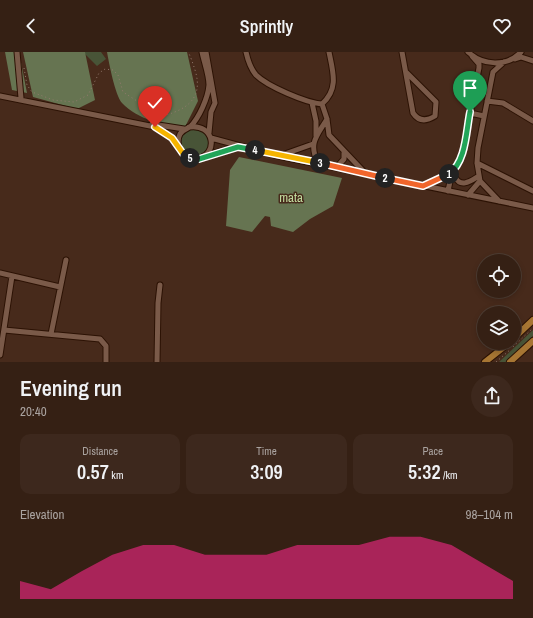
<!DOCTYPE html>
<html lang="en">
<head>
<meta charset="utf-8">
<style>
  body { margin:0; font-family:"Archivo Narrow",sans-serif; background:#3d281d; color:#f1f3f6; height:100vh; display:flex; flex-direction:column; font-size:15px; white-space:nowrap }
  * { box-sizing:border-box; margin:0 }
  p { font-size:13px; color:#aaa3a0 }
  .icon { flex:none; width:22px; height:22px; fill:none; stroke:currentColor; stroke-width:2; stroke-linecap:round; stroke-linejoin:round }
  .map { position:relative; height:310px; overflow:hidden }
  .side { display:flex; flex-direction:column; background:#352014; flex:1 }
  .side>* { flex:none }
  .tools { position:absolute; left:477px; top:202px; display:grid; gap:8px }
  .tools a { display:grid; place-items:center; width:44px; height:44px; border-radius:50%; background:#352014; box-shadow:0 2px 6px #0003,0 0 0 1px #4f3e34; font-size:20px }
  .pin { position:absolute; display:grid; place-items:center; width:34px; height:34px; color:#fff; margin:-41px -17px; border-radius:50% 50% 50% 0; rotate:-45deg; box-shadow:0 0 4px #0007 }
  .pin .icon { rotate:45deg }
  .km { position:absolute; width:20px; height:20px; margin:-10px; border-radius:50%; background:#222; color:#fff; font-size:11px; line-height:20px; text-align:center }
  .round { display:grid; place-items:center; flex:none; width:42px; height:42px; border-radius:21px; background:#3d281d }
  .head { display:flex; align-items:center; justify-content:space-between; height:68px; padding:0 20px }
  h1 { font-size:22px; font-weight:600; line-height:30px }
  .figures { display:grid; grid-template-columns:repeat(3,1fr); gap:6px; height:68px; padding:4px 20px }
  .figures div { display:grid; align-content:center; border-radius:10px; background:#3d281d; text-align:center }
  .figures b { font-size:20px; font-weight:600 }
  .figures small { font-size:11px; font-weight:400 }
  .figures p { font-size:11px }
  .chart { height:112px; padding:8px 20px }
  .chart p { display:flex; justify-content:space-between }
  .chart svg { width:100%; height:72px; margin-top:4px; fill:#db2777; opacity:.7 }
  header { display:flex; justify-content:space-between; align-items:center; height:52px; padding:0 20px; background:#352014; font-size:18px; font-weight:600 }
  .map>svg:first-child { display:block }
  .green { fill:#485437 }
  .forest { fill:#667451 }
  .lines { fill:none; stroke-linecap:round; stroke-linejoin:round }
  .minor-casing { stroke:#2c1204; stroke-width:7 }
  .major-casing { stroke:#2c1204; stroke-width:8 }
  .path { stroke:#947b6f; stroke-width:1; stroke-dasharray:1 3; stroke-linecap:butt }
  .minor { stroke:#7a5a49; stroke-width:5 }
  .major { stroke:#a77633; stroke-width:6 }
  .split-1-casing { stroke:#fff; stroke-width:8 }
  .split-2-casing { stroke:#fff; stroke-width:8 }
  .split-3-casing { stroke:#fff; stroke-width:8 }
  .split-4-casing { stroke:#fff; stroke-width:8 }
  .split-5-casing { stroke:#fff; stroke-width:8 }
  .split-6-casing { stroke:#fff; stroke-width:8 }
  .split-1 { stroke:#22a559; stroke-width:5 }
  .split-2 { stroke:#f0652b; stroke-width:5 }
  .split-3 { stroke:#f0652b; stroke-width:5 }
  .split-4 { stroke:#f5b400; stroke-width:5 }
  .split-5 { stroke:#22a559; stroke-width:5 }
  .split-6 { stroke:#f5b400; stroke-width:5 }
  .labels { text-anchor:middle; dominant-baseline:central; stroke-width:3; stroke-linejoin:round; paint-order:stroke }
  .park-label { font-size:13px; fill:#c4dea1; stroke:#472a1b }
</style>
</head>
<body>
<header><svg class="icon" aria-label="back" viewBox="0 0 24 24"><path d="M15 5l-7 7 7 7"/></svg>Sprintly<svg class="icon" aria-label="heart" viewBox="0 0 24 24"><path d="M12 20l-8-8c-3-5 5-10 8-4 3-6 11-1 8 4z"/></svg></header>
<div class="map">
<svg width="533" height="310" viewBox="0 0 533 310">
  <rect width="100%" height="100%" fill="#472a1b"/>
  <path class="green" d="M83 0H101L106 7 97 14Z
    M181 90a14 14 0 1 1 28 0a14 14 0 1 1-28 0Z
    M533 278V284L506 310H499Z"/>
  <path class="forest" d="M5 0H19L27 41 12 38Z
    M23 0H85L95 48 77 57 33 45Z
    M107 0H187L198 49 184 77C163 72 138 68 122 51 115 43 109 11 107 0Z
    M239 105 342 126 333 154 310 167 293 180 271 174 270 165 265 164 252 180 226 174 230 118Z"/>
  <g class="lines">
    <g class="minor-casing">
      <path id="minor" d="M17 0 21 46
        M206 0 215 51 211 60 209 81
        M246 0C248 9 250 16 256 23 267 34 306 51 322 52
        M402 0 413 61C419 70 427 69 435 64L436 50 407 21
        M468 0C483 14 507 15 521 0
        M472 4 479 12V16C473 45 468 74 462 102 460 110 452 117 455 125 461 137 472 128 479 124
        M515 7 521 5 533 9
        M0 44 155 75 172 86 180 98
        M487 49 503 51 533 69
        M312 51 316 69V84
        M322 52 327 67 329 83 365 121
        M322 52C339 37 333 20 329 0
        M470 61 484 64
        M152 72 184 77
        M189 75C215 71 219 103 197 107 184 109 174 94 180 82 183 78 186 77 190 75 199 66 208 46 209 33 209 23 204 10 202 0
        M211 86 278 104 533 156
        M282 103 313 92
        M204 104 237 95
        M318 111C308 91 317 84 327 67
        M477 111 533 139
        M337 115 344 107V101
        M480 129 499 149
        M424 134 451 121
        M448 139 452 120
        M468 143 480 129 477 111 478 96 493 20 504 10
        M0 221 60 235
        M4 278 100 287 106 294V310
        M51 282 66 208
        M0 303 12 224
        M157 310 158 251 160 233"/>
    </g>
    <g class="major-casing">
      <path id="major" d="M514 286 533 268
        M485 310 509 291
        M510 310 533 289"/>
    </g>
    <path class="path" d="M24 16 27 33 32 40 53 48 74 50 88 43 99 21 105 17 113 18 118 23 123 40 137 49 154 66C182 60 205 50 195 18 193 12 191 5 188 0
      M513 295 533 276
      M496 310 511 297"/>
    <use href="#minor" class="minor"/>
    <use href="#major" class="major"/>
  </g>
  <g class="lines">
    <g class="split-1-casing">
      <path id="split-1" d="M449 122C466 110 466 80 470 60"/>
    </g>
    <g class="split-2-casing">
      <path id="split-2" d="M385 126 423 134 449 122"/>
    </g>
    <g class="split-3-casing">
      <path id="split-3" d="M320 111 385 126"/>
    </g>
    <g class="split-4-casing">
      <path id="split-4" d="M255 98 320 111"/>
    </g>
    <g class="split-5-casing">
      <path id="split-5" d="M190 106 199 107 238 95 255 98"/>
    </g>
    <g class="split-6-casing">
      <path id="split-6" d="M155 75 172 86 184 103 190 106"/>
    </g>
    <use href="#split-1" class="split-1"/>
    <use href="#split-2" class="split-2"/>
    <use href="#split-3" class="split-3"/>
    <use href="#split-4" class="split-4"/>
    <use href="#split-5" class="split-5"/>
    <use href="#split-6" class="split-6"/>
  </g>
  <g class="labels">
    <g class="park-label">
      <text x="291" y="145">mata</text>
    </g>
  </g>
</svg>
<div class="tools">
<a><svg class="icon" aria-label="locate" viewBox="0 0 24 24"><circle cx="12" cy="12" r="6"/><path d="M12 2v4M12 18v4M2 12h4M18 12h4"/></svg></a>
<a><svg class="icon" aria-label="layers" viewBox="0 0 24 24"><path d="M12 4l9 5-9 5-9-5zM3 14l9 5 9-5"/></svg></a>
</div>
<div class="pin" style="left:470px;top:60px;background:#1e9e55"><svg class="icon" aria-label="arrive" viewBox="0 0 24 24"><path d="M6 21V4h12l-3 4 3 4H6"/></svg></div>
<div class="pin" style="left:155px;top:75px;background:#d93025"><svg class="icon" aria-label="check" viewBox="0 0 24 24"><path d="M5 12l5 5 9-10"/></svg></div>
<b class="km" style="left:449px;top:122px">1</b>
<b class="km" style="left:385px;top:126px">2</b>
<b class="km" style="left:320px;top:111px">3</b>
<b class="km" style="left:255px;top:98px">4</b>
<b class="km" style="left:190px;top:106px">5</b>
</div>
<section class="side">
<div class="head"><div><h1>Evening run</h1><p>20:40</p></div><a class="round"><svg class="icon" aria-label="share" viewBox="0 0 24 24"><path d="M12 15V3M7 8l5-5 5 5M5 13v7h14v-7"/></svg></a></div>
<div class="figures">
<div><p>Distance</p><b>0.57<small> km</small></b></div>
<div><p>Time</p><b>3:09</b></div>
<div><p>Pace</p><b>5:32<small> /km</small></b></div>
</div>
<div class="chart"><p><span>Elevation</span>98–104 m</p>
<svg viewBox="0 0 160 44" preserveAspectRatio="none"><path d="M0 44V33L10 38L20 27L30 17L40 11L50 11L60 17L70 17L80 17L90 11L100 11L110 11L120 6L130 6L140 11L150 22L160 33V44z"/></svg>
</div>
</section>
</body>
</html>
